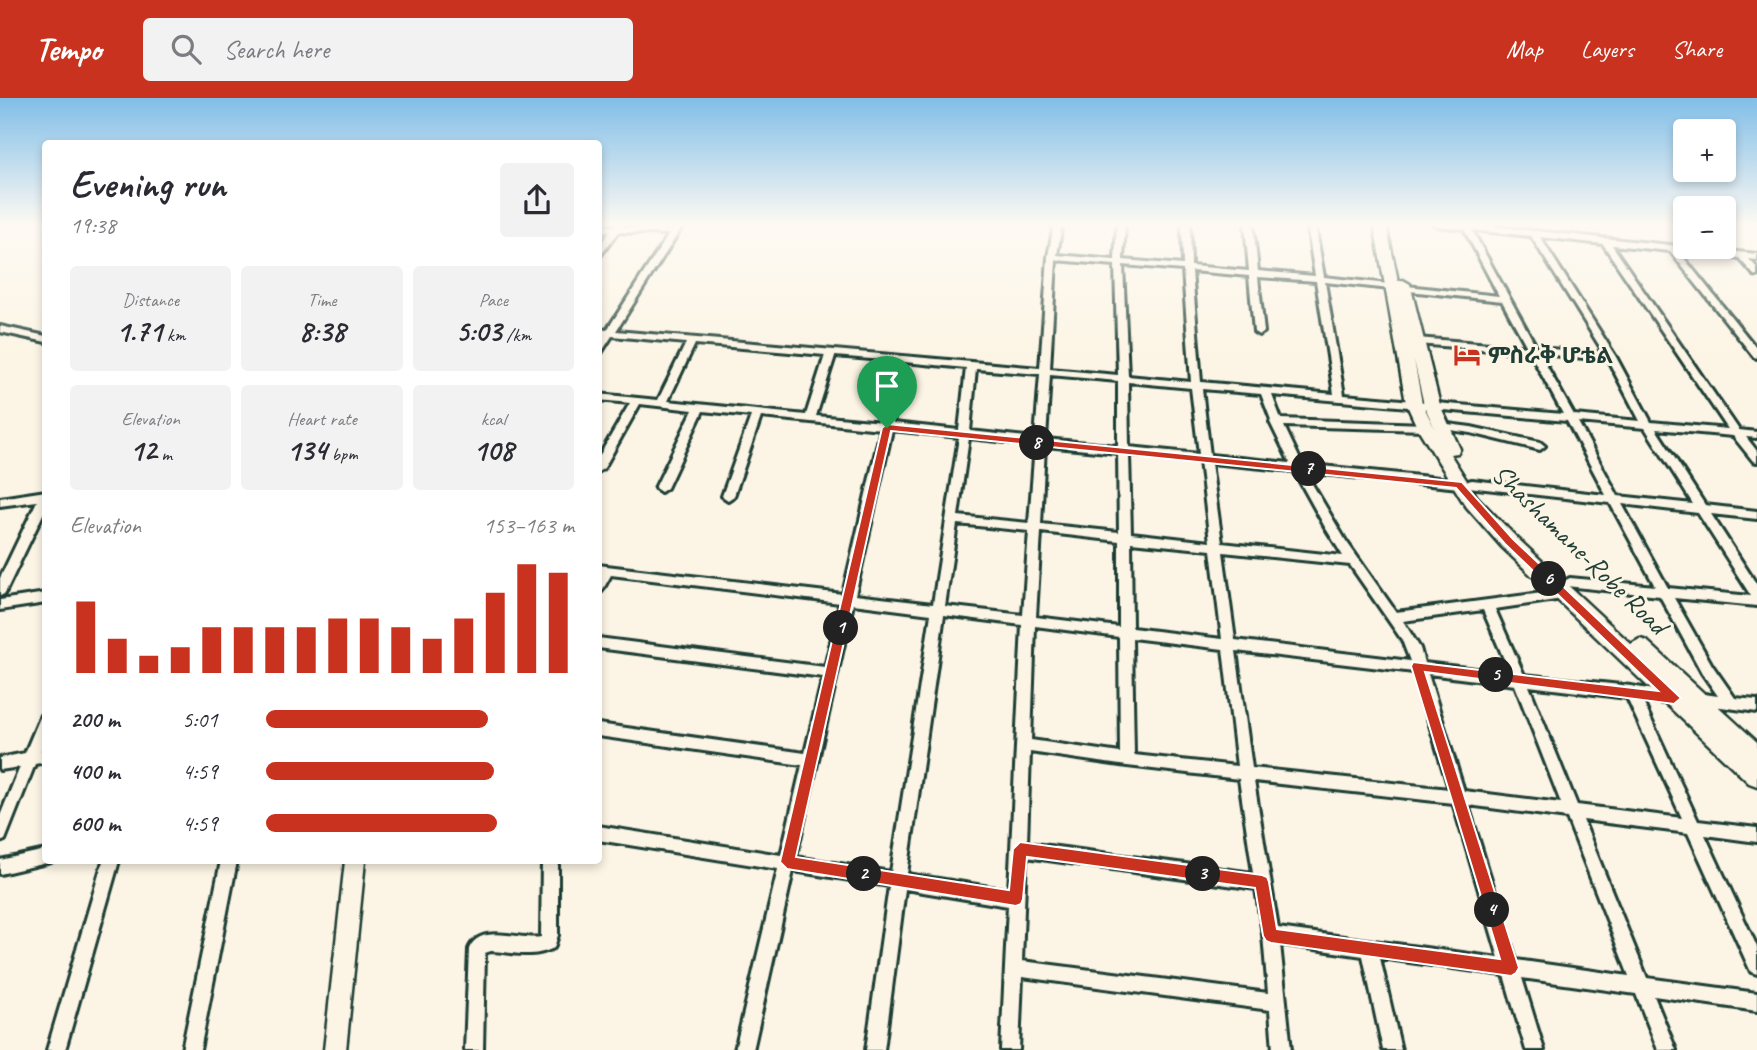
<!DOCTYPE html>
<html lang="en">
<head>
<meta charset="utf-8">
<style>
  body { margin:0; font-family:Caveat,"Noto Sans Ethiopic",sans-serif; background:#f2f2f3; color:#2b2b33; height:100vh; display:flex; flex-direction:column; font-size:26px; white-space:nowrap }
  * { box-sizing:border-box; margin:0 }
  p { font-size:23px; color:#7c7c81 }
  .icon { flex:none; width:38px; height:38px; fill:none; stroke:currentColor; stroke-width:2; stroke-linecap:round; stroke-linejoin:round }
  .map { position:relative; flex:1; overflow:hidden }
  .details { position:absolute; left:42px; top:42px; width:560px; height:724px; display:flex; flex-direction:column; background:#fff; border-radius:7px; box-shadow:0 4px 10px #0003 }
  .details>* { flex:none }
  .controls { position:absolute; left:1673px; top:21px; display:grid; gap:14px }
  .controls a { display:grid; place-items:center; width:63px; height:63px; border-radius:7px; background:#fff; box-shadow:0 4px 10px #0003; font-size:35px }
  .pin { position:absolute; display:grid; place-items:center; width:60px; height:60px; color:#fff; margin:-72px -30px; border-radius:50% 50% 50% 0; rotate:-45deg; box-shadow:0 0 7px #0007 }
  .pin .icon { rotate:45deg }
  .km { position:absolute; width:35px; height:35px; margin:-18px; border-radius:50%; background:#222; color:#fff; font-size:19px; line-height:35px; text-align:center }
  .round { display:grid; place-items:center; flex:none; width:74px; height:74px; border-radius:7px; background:#f2f2f3 }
  .head { display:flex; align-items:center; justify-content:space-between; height:119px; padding:0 28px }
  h1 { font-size:38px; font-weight:600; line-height:52px }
  .metrics { display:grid; grid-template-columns:repeat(3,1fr); gap:10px; height:119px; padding:7px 28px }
  .metrics div { display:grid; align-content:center; border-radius:7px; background:#f2f2f3; text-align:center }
  .metrics b { font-size:30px; font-weight:600 }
  .metrics small { font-size:19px; font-weight:400 }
  .metrics p { font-size:19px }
  .chart { height:196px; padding:14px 28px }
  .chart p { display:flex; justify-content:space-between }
  .chart svg { width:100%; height:126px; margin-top:7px; stroke:#c8321e; stroke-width:6 }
  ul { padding:0 28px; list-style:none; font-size:23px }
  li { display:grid; grid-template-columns:112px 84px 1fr; align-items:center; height:52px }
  li i { height:18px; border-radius:9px; background:#c8321e }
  header { display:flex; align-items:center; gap:42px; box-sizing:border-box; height:98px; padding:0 35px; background:#c8321e; color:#fff }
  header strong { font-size:33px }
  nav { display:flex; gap:38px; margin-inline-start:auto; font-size:24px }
  .search { width:490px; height:63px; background:#f2f2f3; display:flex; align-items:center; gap:18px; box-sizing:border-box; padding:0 24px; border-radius:7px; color:#7c7c81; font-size:26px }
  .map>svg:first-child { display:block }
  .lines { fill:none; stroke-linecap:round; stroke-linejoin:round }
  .minor-casing { stroke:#1f3d34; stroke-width:6 }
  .tertiary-casing { stroke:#1f3d34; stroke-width:5 }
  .primary-casing { stroke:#1f3d34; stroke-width:5 }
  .minor { fill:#fcf5e5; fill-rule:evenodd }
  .tertiary { fill:#fcf5e5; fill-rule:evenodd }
  .primary { fill:#fcf5e5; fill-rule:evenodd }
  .route { fill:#c8321e; stroke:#fff; stroke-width:2; fill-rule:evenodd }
  .labels { text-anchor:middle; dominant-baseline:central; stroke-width:6; stroke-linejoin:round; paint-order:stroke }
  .far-poi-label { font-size:23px; font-weight:bold; fill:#1f3d34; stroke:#fcf5e5; text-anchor:start }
  .street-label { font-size:28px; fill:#1f3d34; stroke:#fcf5e5 }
</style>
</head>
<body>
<header>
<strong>Tempo</strong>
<div class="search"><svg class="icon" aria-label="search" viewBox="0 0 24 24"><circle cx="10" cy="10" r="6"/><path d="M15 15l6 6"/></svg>Search here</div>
<nav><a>Map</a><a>Layers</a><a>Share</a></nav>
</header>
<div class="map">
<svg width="1757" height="952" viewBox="0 0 1757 952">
  <rect width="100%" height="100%" fill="#fcf5e5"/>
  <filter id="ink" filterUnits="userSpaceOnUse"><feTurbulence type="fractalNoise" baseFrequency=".0143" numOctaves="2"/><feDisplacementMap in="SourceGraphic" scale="14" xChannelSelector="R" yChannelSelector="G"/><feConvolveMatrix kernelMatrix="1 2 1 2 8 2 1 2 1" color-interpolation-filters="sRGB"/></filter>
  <g filter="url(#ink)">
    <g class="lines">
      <g class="minor-casing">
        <path id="minor" d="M616 126H622V129L672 131 676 126H684L616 233 1040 270 1048 159 1054 126H1062L1057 157 1115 162 1117 126H1125L1123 162 1183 167 1182 126H1190L1191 168 1249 173 1245 126H1253L1258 173 1315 178 1307 126H1315L1324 179 1499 198 1464 131 1437 128 1433 126H1469L1757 156V162L1749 161 1757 170V178L1754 177 1739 160 1679 154 1757 251V260L1754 259 1670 153 1612 147 1739 332 1757 334V340L1746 339 1757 353V364L1753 363 1733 338 1656 331 1705 407 1757 413V421L1711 416 1757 487V508L1674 500 1712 567 1735 600 1757 602V614L1692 605 1690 601 1692 597 1697 595 1718 598 1702 575 1660 498 1566 488 1564 485 1566 482 1570 480 1655 488 1610 405 1468 389 1466 386 1468 383 1472 382 1606 397 1567 323 1272 297 1281 321 1425 326 1430 329 1425 332 1284 328 1302 366 1459 382 1465 386 1459 390 1305 374 1346 443 1396 514 1565 492 1569 494 1571 497 1569 500 1495 511 1524 577 1631 588 1677 596 1679 600 1677 604 1672 606 1642 602 1698 723 1757 730V744L1705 737 1757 849V876L1751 874 1688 735 1583 722 1647 880 1757 895V913L1654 898 1676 952H1658L1636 896 1522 880 1544 952H1526L1504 877 1380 860 1401 952H1383L1363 858 1280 846 1291 952H1273L1270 912 1022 879 1019 952H1001L1008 808 905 791 884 952H866L889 788 793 773 753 952H735L778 771 598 742V728L781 757 802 667 598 638V626L805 655 823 579 598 550V540L825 569 840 505 611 477 602 493 598 495V467L843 496 881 331 761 319 734 398 728 402 722 398 751 318 703 313 667 390 661 394 655 390 693 312 640 306 604 370 598 374V360L630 305 598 302V296L658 302 686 245 612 238 601 255 598 256V245L603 237H598V231L607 232 669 136 618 134 601 157H598V149L610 133H598V128H614ZM1472 132 1531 138 1604 255 1537 250ZM1540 139 1603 146 1728 331 1651 324 1616 259ZM1056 162 1115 167 1118 277 1050 271ZM1123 167 1183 172 1191 284 1128 278ZM1192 173 1249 178 1254 234 1259 237 1264 234 1258 179 1316 183 1334 296 1201 284ZM1325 184 1502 203 1527 249 1417 240 1412 243 1417 246 1530 255 1563 316 1344 297ZM695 246 825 257 806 317 668 303ZM1540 256 1608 262 1640 323 1574 317ZM835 258 895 263 883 324 816 318ZM904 264 966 270 959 332 893 325ZM976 271 1040 276 1035 340 970 333ZM1050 277 1118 283V348L1046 341ZM1128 284 1191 290 1199 356 1129 349ZM1202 291 1261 296 1271 322 1270 324 1290 365 1210 357ZM1578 324 1645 330 1693 406 1618 398ZM892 332 959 339 933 506 855 497ZM969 340 1035 347 1029 425 958 418ZM1045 348 1118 355 1119 434 1041 426ZM1129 356 1200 363 1210 444 1131 435ZM1211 365 1294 373 1325 429 1343 458 1222 445ZM1622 406 1698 415 1751 498 1668 490ZM957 426 1029 433 1023 517 945 508ZM1041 434 1119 443V529L1036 519ZM1131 444 1211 452 1222 541 1132 530ZM1223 454 1350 467 1402 542 1410 563 1235 542ZM853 506 931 516 891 774 796 759ZM1483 512 1510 575 1424 565 1420 550 1403 523ZM944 517 1022 527 1009 792 907 776ZM1035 528 1119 539 1120 655 1031 642ZM1132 540 1223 551 1237 668 1134 657ZM1236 553 1414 574 1449 691 1252 670ZM1428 576 1515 587 1561 705 1464 693ZM1529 588 1627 600 1682 720 1577 707ZM1030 654 1127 668 1239 681 1253 775 1027 745ZM1254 683 1453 705 1499 860 1278 830ZM1468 707 1567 720 1629 878 1516 862ZM1026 759 1256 791 1263 837 1268 895 1022 863Z
          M0 228 46 238V244L0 234Z
          M1440 325 1471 329 1540 344 1545 348 1540 352 1471 335 1436 330 1435 328Z
          M46 393V410L6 493 4 496 0 498V480L37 403 0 408V400Z
          M46 495V505L0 512V502Z
          M46 615V640L41 653 46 652V664L35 666 5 742 0 744V718L20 669 0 672V660L25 655 41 617Z
          M46 752V763L51 764 0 776V762Z
          M103 763H119L65 952H47Z
          M221 763H237L200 952H182Z
          M542 763H558V837L554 850C530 861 515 854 491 853L485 855 483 952H465L469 851C480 824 520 843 541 839Z"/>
      </g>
      <g class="tertiary-casing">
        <path id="tertiary" d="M345 763H365L346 952H324Z"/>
      </g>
      <g class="primary-casing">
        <path id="primary" d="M1374 126H1386L1398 183 1403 182 1410 186 1440 307 1460 351 1458 355 1450 356 1477 399 1516 439 1631 546 1640 541 1647 543 1757 644V688L1749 685 1502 449 1465 407 1417 329 1406 305ZM1414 262 1424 307 1435 331 1422 305Z"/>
      </g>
      <use href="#minor" class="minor"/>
      <use href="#tertiary" class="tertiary"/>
      <use href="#primary" class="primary"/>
    </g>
  </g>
  <linearGradient id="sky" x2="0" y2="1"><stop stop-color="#81bee8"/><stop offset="0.49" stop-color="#fefaf3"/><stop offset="1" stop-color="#fefaf3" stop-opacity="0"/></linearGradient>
  <rect width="1757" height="259" fill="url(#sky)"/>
  <path class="route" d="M887 326 1462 384 1513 441 1681 600 1674 606 1425 574 1519 870 1516 875 1511 878 1271 845 1266 843 1263 838 1255 790 1027 759 1023 801 1021 806 1016 808 787 771 780 764 882 330ZM891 333 1456 390 1505 446 1658 593 1413 564 1411 568 1500 861 1277 831 1269 784 1267 779 1262 777 1020 744 1013 751 1009 792 796 759Z"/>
  <defs>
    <g id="hotel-bare" transform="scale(2.1)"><path d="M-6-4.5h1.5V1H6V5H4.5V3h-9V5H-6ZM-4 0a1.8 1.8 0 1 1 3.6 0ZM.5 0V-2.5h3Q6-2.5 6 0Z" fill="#c8321e" stroke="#fcf5e5" stroke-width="2.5" paint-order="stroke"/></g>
  </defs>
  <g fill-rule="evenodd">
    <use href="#hotel-bare" x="1467" y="257"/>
  </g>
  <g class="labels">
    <g class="far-poi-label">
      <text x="1488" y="257">ምስራቅ ሆቴል</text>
    </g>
    <g class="street-label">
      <text transform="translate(1580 451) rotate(44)">Shashamane-Robe Road</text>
    </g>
  </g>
</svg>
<div class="controls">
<a>+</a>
<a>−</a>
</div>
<div class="pin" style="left:887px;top:330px;background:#1e9e55"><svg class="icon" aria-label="arrive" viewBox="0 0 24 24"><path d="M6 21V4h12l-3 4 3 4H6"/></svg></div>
<b class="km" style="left:841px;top:530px">1</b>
<b class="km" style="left:864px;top:776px">2</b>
<b class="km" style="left:1203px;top:776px">3</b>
<b class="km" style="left:1492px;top:812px">4</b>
<b class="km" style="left:1496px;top:577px">5</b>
<b class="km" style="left:1549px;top:481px">6</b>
<b class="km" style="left:1309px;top:371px">7</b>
<b class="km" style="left:1037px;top:345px">8</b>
<section class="details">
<div class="head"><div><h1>Evening run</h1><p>19:38</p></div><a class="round"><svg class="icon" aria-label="share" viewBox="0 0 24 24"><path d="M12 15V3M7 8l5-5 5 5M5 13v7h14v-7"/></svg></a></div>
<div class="metrics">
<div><p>Distance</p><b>1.71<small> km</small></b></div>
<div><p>Time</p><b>8:38</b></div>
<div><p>Pace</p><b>5:03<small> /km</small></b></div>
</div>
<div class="metrics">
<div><p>Elevation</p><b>12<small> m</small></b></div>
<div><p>Heart rate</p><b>134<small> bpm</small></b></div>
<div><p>kcal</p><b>108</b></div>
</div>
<div class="chart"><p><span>Elevation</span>153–163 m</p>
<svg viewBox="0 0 160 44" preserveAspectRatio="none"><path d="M5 44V19M15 44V32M25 44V38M35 44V35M45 44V28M55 44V28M65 44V28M75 44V28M85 44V25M95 44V25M105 44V28M115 44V32M125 44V25M135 44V16M145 44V6M155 44V9"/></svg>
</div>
<ul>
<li><b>200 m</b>5:01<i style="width:72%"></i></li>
<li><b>400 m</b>4:59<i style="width:74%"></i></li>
<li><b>600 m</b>4:59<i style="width:75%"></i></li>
</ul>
</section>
</div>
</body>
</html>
